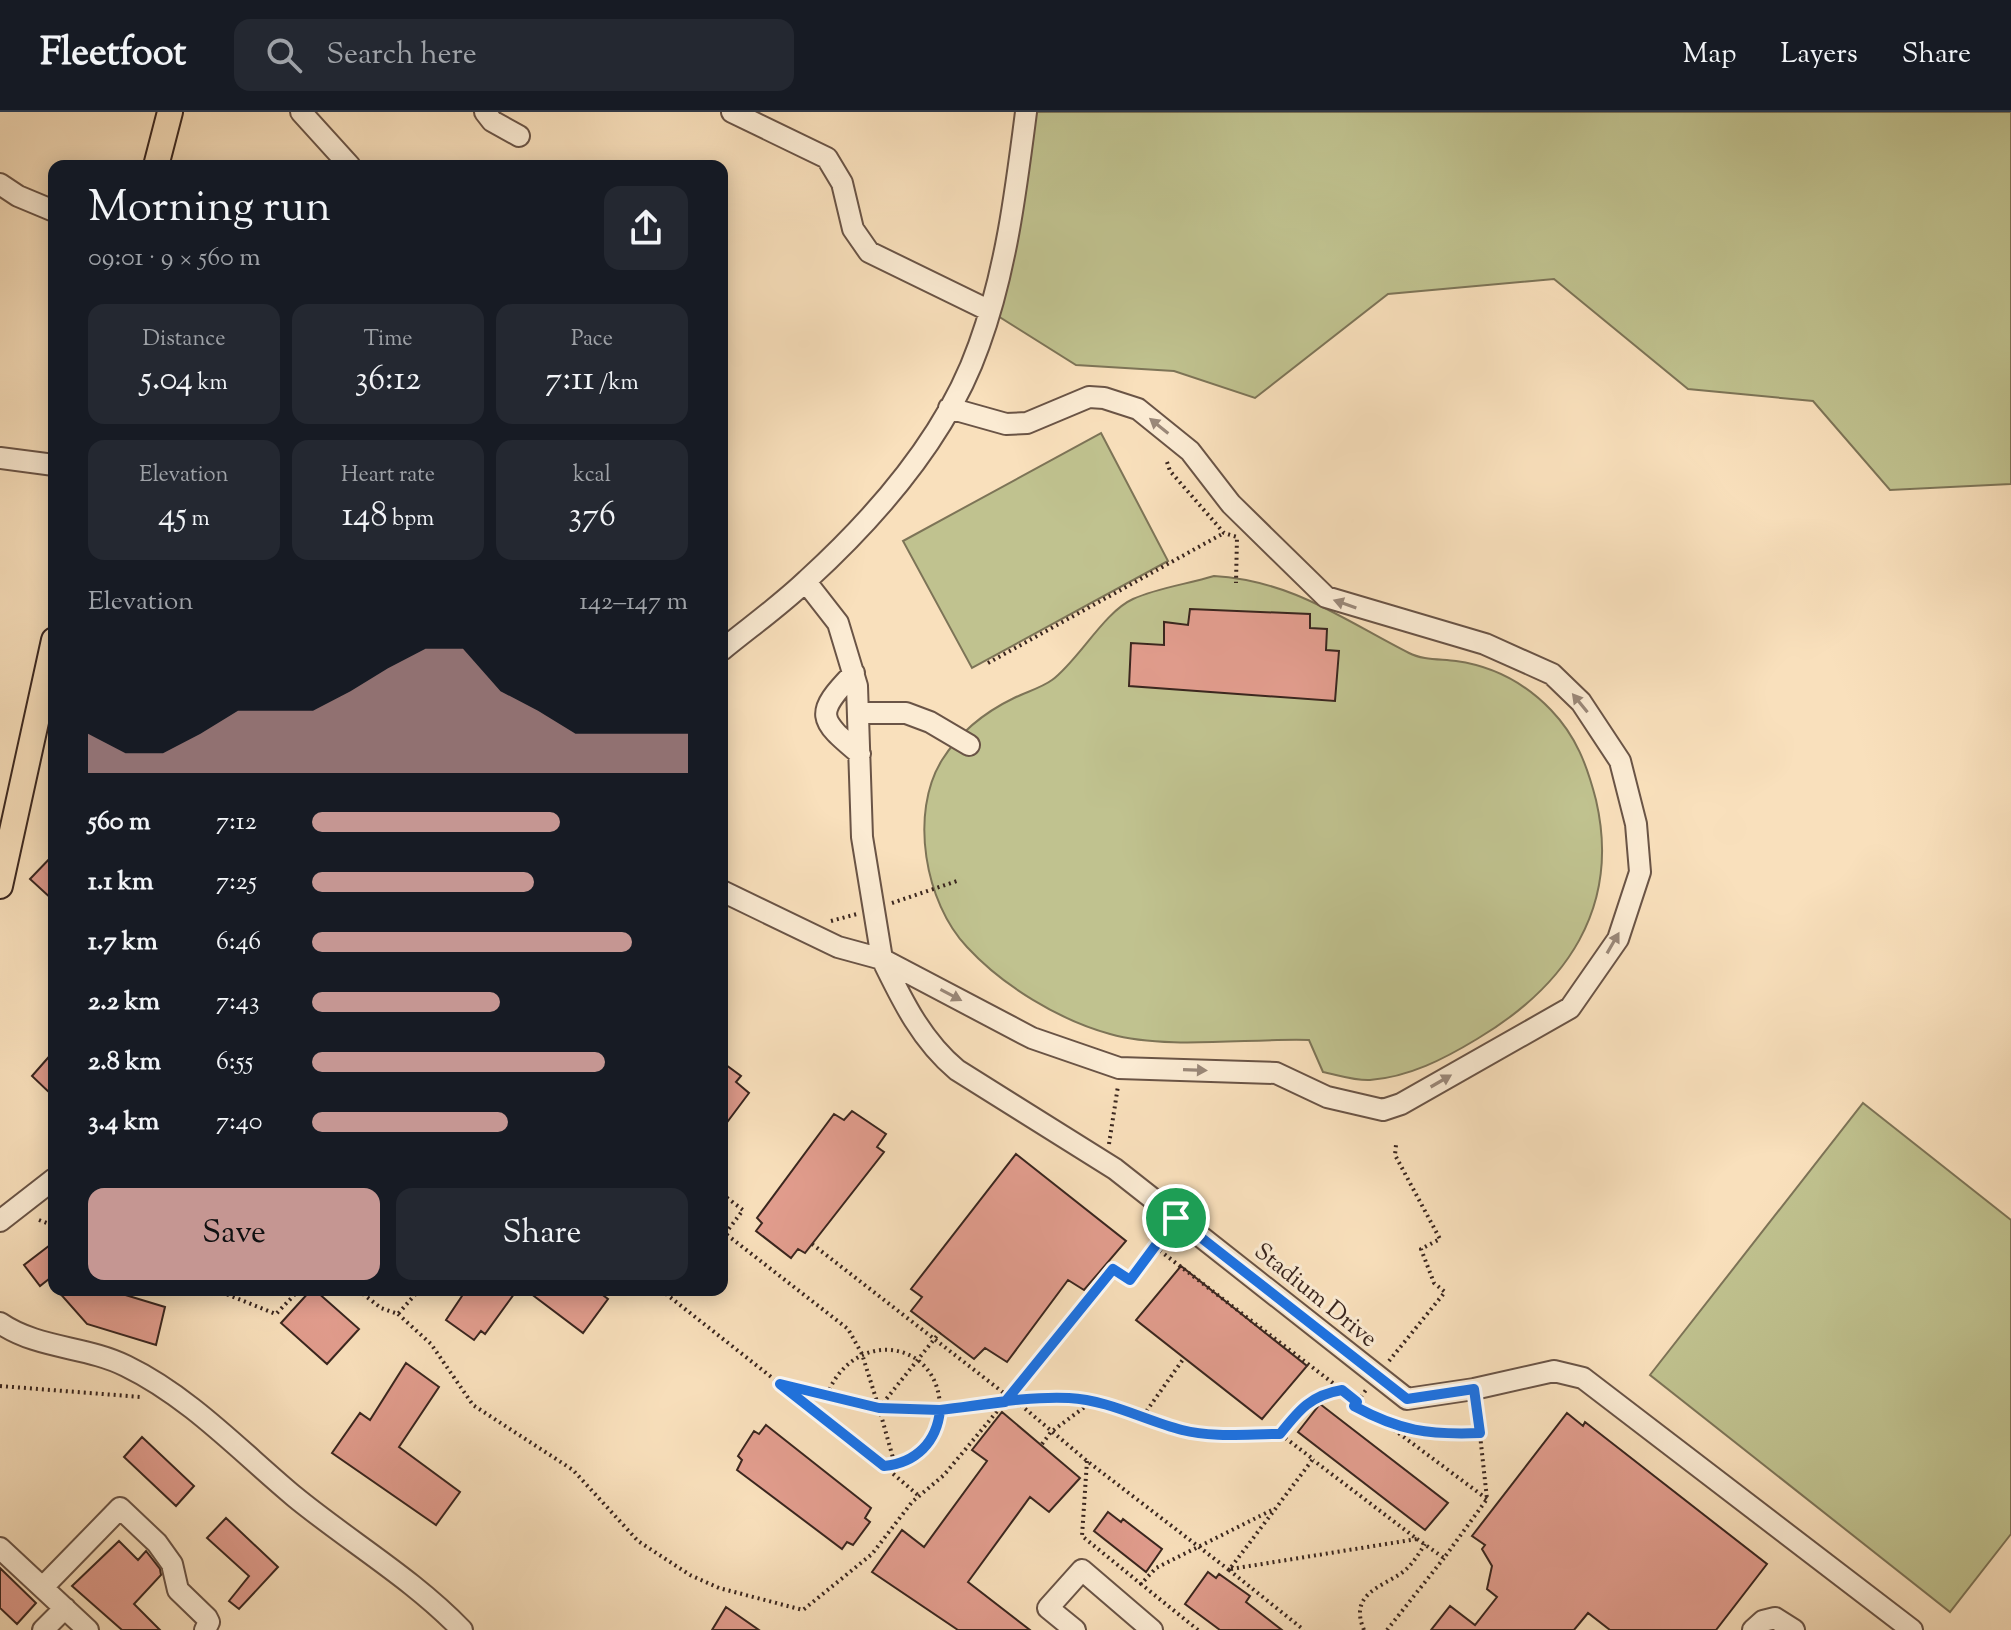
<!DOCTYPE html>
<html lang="en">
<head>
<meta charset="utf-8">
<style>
  body { margin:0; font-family:"Sorts Mill Goudy",serif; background:#242831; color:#f1f3f6; height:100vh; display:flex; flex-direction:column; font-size:30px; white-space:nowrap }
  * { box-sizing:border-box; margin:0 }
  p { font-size:26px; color:#9ea1a6 }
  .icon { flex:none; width:44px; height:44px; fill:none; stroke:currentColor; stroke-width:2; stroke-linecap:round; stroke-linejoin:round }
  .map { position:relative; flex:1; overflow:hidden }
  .details { position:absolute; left:48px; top:48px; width:680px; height:1136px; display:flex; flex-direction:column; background:#171b24; border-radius:16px; box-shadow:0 4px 20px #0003 }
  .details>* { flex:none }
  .pin { position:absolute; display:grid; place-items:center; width:68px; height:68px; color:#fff; margin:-34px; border:4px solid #fff; border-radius:50%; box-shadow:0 2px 8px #0007 }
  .round { display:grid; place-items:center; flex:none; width:84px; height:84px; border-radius:16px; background:#242831 }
  .summary { display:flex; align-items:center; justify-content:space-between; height:136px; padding:0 40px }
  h1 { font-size:44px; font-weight:600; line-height:60px }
  .stats { display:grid; grid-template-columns:repeat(3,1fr); gap:12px; height:136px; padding:8px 40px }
  .stats div { display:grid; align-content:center; border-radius:16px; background:#242831; text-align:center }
  .stats b { font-size:34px; font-weight:600 }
  .stats small { font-size:22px; font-weight:400 }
  .stats p { font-size:22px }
  .chart { height:224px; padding:16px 40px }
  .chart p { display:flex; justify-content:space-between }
  .chart svg { width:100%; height:144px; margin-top:8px; fill:#c59692; opacity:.7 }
  .primary-button { display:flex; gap:16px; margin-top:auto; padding:16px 40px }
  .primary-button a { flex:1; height:92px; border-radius:16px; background:#c59692; color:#111; font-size:32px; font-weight:600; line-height:92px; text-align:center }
  .primary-button a+a { background:#242831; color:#f1f3f6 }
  ul { padding:0 40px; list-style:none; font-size:26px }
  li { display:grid; grid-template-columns:128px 96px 1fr; align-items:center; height:60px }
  li i { height:20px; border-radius:10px; background:#c59692 }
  header { display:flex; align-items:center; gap:48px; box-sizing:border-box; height:112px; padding:0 40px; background:#171b24; border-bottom:2px solid #363941 }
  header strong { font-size:38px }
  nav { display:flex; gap:44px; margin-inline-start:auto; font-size:28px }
  .search { width:560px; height:72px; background:#242831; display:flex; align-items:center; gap:20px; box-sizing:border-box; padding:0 28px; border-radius:16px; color:#9ea1a6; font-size:30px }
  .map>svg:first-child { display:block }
  .green { fill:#c0c28f; stroke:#7d7457; stroke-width:2 }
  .building { fill:#e29d8e; stroke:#3a261f; stroke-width:2 }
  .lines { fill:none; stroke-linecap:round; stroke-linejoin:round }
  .minor-casing { stroke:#6a5446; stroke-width:24 }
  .major-casing { stroke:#3a261f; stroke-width:28 }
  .path { stroke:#3a261f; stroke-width:4; stroke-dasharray:2 4; stroke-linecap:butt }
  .minor { stroke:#fbebd3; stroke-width:20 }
  .major { stroke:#f9e0bc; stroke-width:24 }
  .oneway { fill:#9a8879 }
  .route-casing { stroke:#fff; stroke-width:16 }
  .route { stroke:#1a73e8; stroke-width:10 }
  .labels { text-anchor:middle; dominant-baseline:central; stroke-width:6; stroke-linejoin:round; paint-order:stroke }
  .street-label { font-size:24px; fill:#3a261f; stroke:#fbebd3 }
</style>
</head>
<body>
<header>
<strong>Fleetfoot</strong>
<div class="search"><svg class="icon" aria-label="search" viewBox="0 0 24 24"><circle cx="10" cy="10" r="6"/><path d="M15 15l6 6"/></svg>Search here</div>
<nav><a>Map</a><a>Layers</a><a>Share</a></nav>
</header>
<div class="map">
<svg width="2011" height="1518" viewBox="0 0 2011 1518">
  <rect width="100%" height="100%" fill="#f9e0bc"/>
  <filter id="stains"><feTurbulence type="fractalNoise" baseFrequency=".0025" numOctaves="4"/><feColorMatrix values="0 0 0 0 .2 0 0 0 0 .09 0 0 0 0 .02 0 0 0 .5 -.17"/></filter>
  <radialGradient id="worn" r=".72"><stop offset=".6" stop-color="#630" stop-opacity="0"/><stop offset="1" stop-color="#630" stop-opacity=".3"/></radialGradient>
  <path class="green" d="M1025 0H2011V372L1890 378 1813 289 1688 277 1554 167 1388 182 1255 286 1174 259 1076 253 990 199Z
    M1101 321 1168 449 972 556 903 429Z
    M1214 464C1293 469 1342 507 1409 541 1422 548 1441 547 1456 549 1492 554 1525 571 1551 598 1576 624 1587 653 1596 688 1621 796 1566 874 1477 927 1444 947 1409 965 1370 968 1356 969 1338 963 1323 960L1309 928C1249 926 1166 938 1110 922 1059 908 1003 874 967 835 925 791 909 701 942 648 959 621 985 600 1014 586 1026 580 1041 576 1052 568 1078 549 1104 500 1133 487 1157 476 1188 472 1214 464Z
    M1863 991 2011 1108V1422L1950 1500 1650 1263Z"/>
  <path class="building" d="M1190 497 1310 502V516L1327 517 1326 538 1339 539 1335 589 1129 574 1131 531 1164 533V510L1188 513Z
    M54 742V789L30 767Z
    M54 939V985L32 964Z
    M722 950 741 964 736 970 749 981 722 1017Z
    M852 999 886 1022 877 1035 884 1040 805 1141 798 1137 791 1146 756 1119 762 1111 757 1106 834 1002 844 1008Z
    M1016 1042 1126 1129 1084 1178 1068 1168 1007 1250 985 1236 974 1247 911 1199 922 1185 911 1177Z
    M54 1130V1163L40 1174 24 1153Z
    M1181 1154 1307 1254 1262 1307 1136 1208Z
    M57 1178H109L165 1195 156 1233 87 1212Z
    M466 1178H517L485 1222 481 1219 474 1228 446 1208Z
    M526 1178H596L608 1187 583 1221Z
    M310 1179H316L359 1217 327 1252 281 1211Z
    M406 1251 439 1275 399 1335 460 1380 436 1413 332 1341 360 1301 370 1308Z
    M1320 1292 1448 1391 1425 1418 1298 1320Z
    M1002 1300 1080 1366 1049 1400 1030 1385 968 1470 1030 1518H958L872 1460 902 1418 924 1435 987 1349 972 1338Z
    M1567 1301 1583 1314 1585 1310 1767 1452 1716 1518H1610L1588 1501 1574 1518H1431L1450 1494 1475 1513 1497 1485 1487 1477 1492 1454 1482 1437 1485 1433 1472 1424Z
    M766 1313 871 1396 865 1406 870 1410 853 1433 847 1430 842 1437 737 1358 742 1348 738 1344 754 1319 759 1322Z
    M142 1325 194 1374 176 1394 124 1345Z
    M1108 1400 1121 1410 1123 1407 1162 1437 1146 1460 1094 1419Z
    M226 1406 278 1455 239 1497 229 1489 249 1464 207 1426Z
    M119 1429 138 1448 146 1439 160 1457 161 1463 134 1492 160 1518H122L72 1474Z
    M0 1456 36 1491 17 1512 0 1496Z
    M1208 1460 1216 1466 1219 1462 1250 1484 1246 1490 1282 1518H1220L1185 1492Z
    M726 1495 759 1518H712Z"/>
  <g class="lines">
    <g class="minor-casing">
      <path id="minor" d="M301 0 350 54
        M485 0 492 9 519 24
        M732 0 827 46 842 71 853 117 869 140 990 199
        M0 72 18 84 54 99
        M0 346 54 353
        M806 470 838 511 857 574 862 725 882 847 1032 926 1119 956 1276 961 1327 985 1383 998 1401 992 1570 896 1618 827 1640 760 1636 712 1620 649 1581 590 1552 562 1485 532 1326 485 1231 392 1190 339 1138 297 1104 286 1089 285 1027 311 1006 312 949 296
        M722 538C750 515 781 493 807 468 877 404 947 324 979 233 1006 159 1016 78 1026 0
        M854 561C814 602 818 607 860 642
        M858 601H906L930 610 969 633
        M722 779 838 835 882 847C902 888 921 928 957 958L1115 1057 1407 1287 1474 1277 1554 1259 1583 1266 1912 1518
        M0 1109 54 1067
        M0 1211C38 1237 86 1234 126 1254 190 1285 241 1340 295 1385 350 1430 413 1467 462 1518
        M0 1436 88 1518
        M43 1475 120 1396 157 1431 172 1452 178 1478 207 1506 209 1510 205 1518
        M43 1518 65 1496
        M1075 1518 1048 1496 1082 1458 1152 1518
        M1753 1518 1763 1509 1775 1506 1794 1518"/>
    </g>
    <g class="major-casing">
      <path id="major" d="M156 54 170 0
        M0 774 54 528"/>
    </g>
    <path class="path" d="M1167 350 1170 359 1224 421 1237 425 1236 471
      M988 551 1224 421
      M892 791 960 768
      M831 809 857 802
      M1109 1032 1118 974
      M722 1082 743 1098 722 1126
      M39 1108 54 1114
      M722 1119 848 1217 862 1242 879 1296
      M812 1132 1009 1285 1113 1157 1130 1168 1165 1121
      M1155 1135 1342 1278
      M216 1178 276 1202 299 1178
      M358 1178 381 1196 398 1202 419 1178
      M661 1178 884 1354C916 1350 937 1331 940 1298L879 1296 895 1353
      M398 1202 431 1232 473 1293 573 1358 638 1429 690 1463 719 1476 803 1498 872 1442 912 1390 944 1363 1009 1285 1016 1289 1068 1286 1092 1289 1182 1318 1214 1323 1280 1322C1299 1298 1311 1283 1342 1278L1357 1290 1366 1278
      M1389 1249 1445 1180 1434 1171 1421 1137 1440 1127 1395 1043 1396 1033
      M784 1273 879 1296
      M0 1274 141 1285
      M827 1283C854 1214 941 1228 940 1298L1016 1289 1087 1349 1229 1458 1313 1347 1280 1322
      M1357 1290 1354 1294C1400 1319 1428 1323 1480 1321
      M879 1296 940 1220
      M1143 1304 1184 1246
      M1389 1314 1487 1387
      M1042 1332 1051 1320 1090 1291
      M1087 1349 1082 1424 1141 1472
      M884 1354 919 1384
      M1417 1427 1444 1446 1487 1387 1477 1295
      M1231 1457 1417 1427 1313 1348
      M1229 1458 1304 1518
      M1198 1518 1141 1472 1156 1456 1274 1397
      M1364 1518C1349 1483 1379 1476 1400 1462 1411 1455 1418 1443 1425 1432
      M1387 1518 1444 1446"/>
    <use href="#minor" class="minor"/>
    <use href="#major" class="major"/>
  </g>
  <defs><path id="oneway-solid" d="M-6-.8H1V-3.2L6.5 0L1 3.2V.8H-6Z" transform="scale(2)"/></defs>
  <g class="oneway">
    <use href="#oneway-solid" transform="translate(1159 314) rotate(-141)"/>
    <use href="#oneway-solid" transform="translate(1345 492) rotate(-161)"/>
    <use href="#oneway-solid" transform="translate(1580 591) rotate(-129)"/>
    <use href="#oneway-solid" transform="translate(1613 831) rotate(-60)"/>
    <use href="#oneway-solid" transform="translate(951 883) rotate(28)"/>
    <use href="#oneway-solid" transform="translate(1195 958) rotate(2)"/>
    <use href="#oneway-solid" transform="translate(1441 969) rotate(-30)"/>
  </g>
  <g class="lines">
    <g class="route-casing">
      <path id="route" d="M1176 1106 1130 1168 1113 1157 1005 1290 940 1298 879 1296 780 1272 884 1354C916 1351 937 1330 940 1298 982 1293 1026 1284 1069 1286 1108 1288 1144 1308 1182 1318 1213 1326 1247 1322 1280 1322 1299 1298 1311 1283 1342 1278L1357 1290 1354 1294C1400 1319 1428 1323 1480 1321L1474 1277 1407 1287 1176 1106"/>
    </g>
    <use href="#route" class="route"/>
  </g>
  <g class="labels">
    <g class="street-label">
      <text transform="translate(1315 1184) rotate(39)">Stadium Drive</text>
    </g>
  </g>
  <rect width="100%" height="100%" filter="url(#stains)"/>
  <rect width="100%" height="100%" fill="url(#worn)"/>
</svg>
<div class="pin" style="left:1176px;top:1106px;background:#1e9e55"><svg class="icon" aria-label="arrive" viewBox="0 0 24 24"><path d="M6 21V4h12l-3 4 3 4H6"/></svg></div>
<section class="details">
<div class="summary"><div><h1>Morning run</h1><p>09:01 · 9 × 560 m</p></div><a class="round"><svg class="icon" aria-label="share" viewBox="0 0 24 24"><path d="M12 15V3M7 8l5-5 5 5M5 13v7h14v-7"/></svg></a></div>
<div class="stats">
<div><p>Distance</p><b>5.04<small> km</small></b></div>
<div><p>Time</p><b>36:12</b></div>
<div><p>Pace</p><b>7:11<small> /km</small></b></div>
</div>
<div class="stats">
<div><p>Elevation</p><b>45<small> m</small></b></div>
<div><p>Heart rate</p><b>148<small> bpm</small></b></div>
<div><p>kcal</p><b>376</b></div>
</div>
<div class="chart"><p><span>Elevation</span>142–147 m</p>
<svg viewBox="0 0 160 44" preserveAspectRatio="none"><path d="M0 44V32L10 38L20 38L30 32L40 25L50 25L60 25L70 19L80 12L90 6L100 6L110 19L120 25L130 32L140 32L150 32L160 32V44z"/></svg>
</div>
<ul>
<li><b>560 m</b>7:12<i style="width:66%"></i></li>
<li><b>1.1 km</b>7:25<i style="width:59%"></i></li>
<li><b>1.7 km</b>6:46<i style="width:85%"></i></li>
<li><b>2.2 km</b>7:43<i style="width:50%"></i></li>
<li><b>2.8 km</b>6:55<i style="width:78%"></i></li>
<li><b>3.4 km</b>7:40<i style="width:52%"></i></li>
</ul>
<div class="primary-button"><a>Save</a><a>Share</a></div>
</section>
</div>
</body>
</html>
